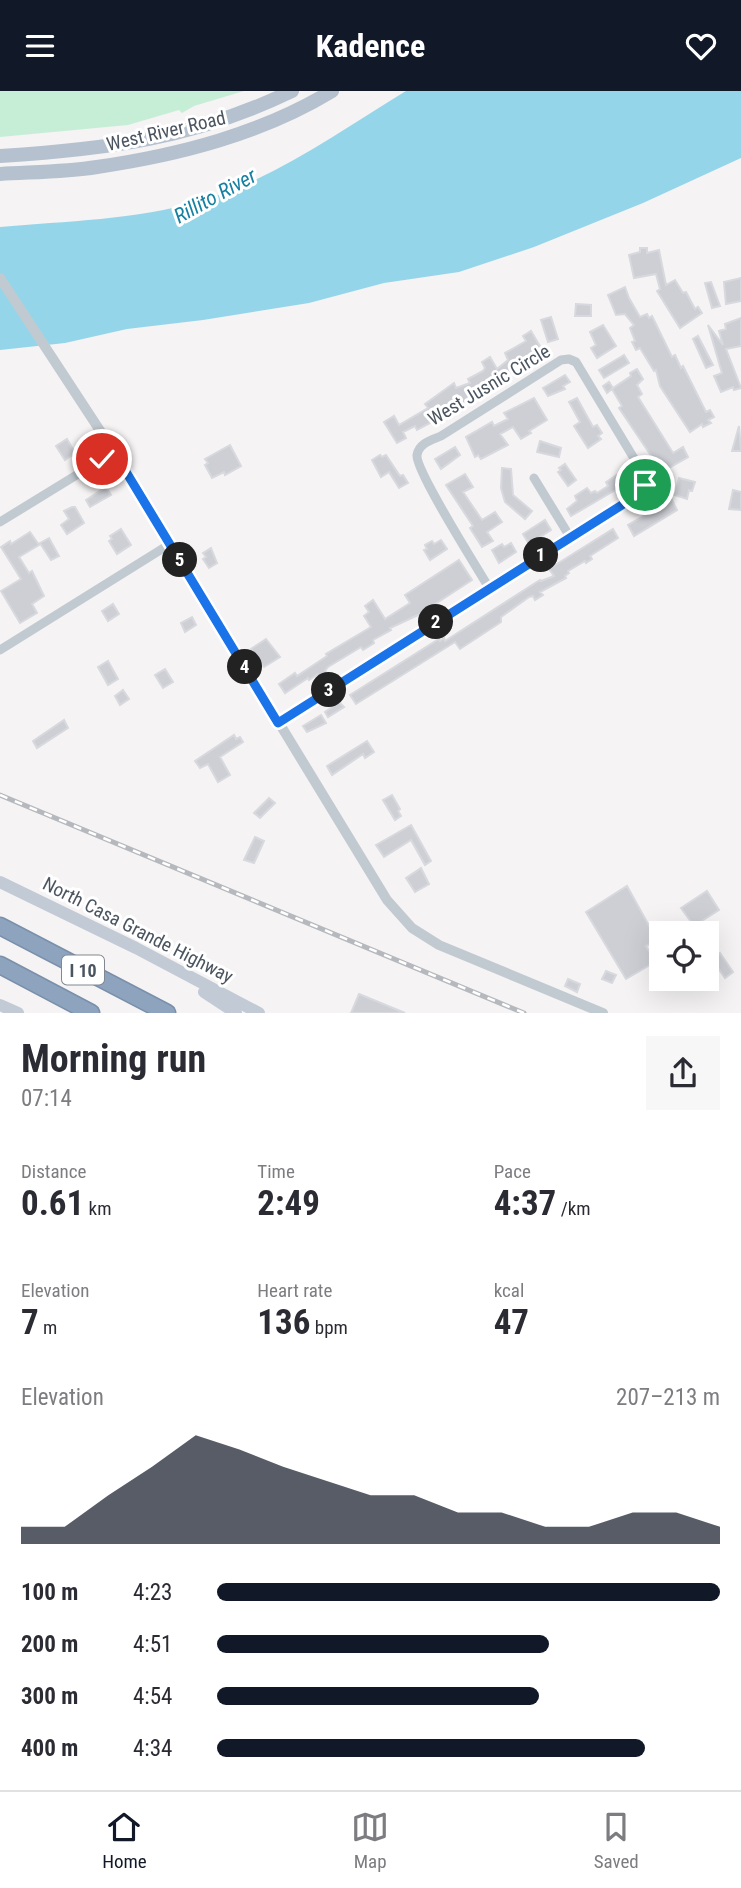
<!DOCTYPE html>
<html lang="en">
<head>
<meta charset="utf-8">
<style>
  body { margin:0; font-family:"Roboto Condensed",sans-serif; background:#f7f7f7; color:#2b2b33; height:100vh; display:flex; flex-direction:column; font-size:26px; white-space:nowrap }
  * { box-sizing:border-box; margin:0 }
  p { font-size:23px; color:#7c7c81 }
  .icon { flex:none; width:38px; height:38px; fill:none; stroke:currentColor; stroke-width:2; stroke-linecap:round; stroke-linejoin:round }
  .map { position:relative; height:922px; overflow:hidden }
  .sheet { display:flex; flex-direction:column; background:#fff; flex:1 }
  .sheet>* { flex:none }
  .fabs { position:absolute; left:649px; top:830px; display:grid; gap:14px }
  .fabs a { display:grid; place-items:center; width:70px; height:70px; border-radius:0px; background:#fff; box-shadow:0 7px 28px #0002; font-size:35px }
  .pin { position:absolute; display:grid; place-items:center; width:60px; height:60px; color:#fff; margin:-30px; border:4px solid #fff; border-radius:50%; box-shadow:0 2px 7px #0007 }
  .km { position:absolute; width:35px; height:35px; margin:-18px; border-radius:50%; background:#222; color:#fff; font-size:19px; line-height:35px; text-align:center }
  .round { display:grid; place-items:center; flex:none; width:74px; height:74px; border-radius:0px; background:#f7f7f7 }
  .summary { display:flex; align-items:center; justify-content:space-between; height:119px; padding:0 21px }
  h1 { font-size:38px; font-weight:700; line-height:52px }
  .stats { display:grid; grid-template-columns:repeat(3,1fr); gap:10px; height:119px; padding:7px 21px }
  .stats div { display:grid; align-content:center }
  .stats b { font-size:35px; font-weight:700 }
  .stats small { font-size:19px; font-weight:400 }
  .stats p { font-size:19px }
  .chart { height:196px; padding:14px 21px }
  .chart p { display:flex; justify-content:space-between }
  .chart svg { width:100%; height:126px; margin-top:7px; fill:#111827; opacity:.7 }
  ul { padding:0 21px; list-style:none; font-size:23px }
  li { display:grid; grid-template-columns:112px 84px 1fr; align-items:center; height:52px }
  li i { height:18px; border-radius:9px; background:#111827 }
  header { display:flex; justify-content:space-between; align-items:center; height:91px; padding:0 21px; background:#111827; color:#fff; font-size:32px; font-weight:700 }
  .dock { display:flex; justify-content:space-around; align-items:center; height:98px; border-top:2px solid #e1e1e2; background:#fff; font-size:19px; color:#7c7c81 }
  .dock a { display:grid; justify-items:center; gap:4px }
  .dock .on { color:#111827 }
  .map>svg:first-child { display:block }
  .green { fill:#c6eed6 }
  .water { fill:#95d5e9 }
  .building { fill:#cdcfd5; stroke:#d7d9de; stroke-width:2 }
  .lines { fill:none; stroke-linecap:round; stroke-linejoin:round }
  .motorway-casing { stroke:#798faa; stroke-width:19 }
  .minor { stroke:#c2cad1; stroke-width:9 }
  .tertiary { stroke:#c2cad1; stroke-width:10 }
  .secondary { stroke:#c2cbd5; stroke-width:12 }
  .primary { stroke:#b5c1cf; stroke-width:14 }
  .motorway { stroke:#8ea4be; stroke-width:16 }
  .rail-casing { stroke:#b5b8bd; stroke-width:5 }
  .rail { stroke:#fff; stroke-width:2.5; stroke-dasharray:8; stroke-linecap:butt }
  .route-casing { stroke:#fff; stroke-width:14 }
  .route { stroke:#1a73e8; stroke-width:9 }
  .labels { text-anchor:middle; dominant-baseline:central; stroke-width:6; stroke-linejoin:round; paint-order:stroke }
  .shield { fill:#fff; stroke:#818890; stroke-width:2 }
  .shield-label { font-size:18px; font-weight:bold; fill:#4b5560 }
  .street-label { font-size:19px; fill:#4b5560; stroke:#fff }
  .water-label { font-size:21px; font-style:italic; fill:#1580a1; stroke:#fff }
</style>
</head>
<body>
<header><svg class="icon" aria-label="menu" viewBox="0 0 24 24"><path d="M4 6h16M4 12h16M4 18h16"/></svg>Kadence<svg class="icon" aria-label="heart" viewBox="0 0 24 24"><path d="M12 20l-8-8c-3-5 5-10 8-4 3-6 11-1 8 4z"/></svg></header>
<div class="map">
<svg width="741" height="922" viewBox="0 0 741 922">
  <rect width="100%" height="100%" fill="#f5f3f3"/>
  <path class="green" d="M0 0H244L194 15 182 22 179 19 128 34 0 46Z"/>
  <path class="water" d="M406 0H741V67L643 112 534 156 459 181 384 192 309 212 203 229 127 238 65 252 0 259V136C66 130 136 129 200 110 275 88 340 40 406 0Z"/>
  <path class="building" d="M640 157H647V162L659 159 666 194 675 189 683 202 686 201 695 218 698 216 702 222 680 237 657 200 660 198 656 183 634 187 629 164 640 161Z
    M741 187V210L726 213 724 191Z
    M711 191 720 215 712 217 705 192Z
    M625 196 629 207 640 226 647 223 649 227 652 225 672 266 675 264 681 277 683 275 706 321 710 319 714 326 708 329 711 332 703 336 702 333 690 341 660 295 656 279 654 280 640 257 636 259 632 251 635 250 630 237 634 234 625 223 616 224 608 204Z
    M576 213 591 214V225H575Z
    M551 226 558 248 548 251 541 229Z
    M741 227V255L726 258 741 297 734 299 733 296 721 301 714 285 722 282 708 234 723 254 719 240 726 238 725 233Z
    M603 234 616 255 597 267 591 257 596 254 590 241Z
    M531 240 541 257 525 267 529 272 517 280 516 278 486 299 436 329 417 339 415 335 403 341 406 347 397 352 384 331 394 325 399 334 428 317 425 313 454 292 456 297 470 292 468 288 483 280 485 277 482 271 490 266 497 278 508 269 505 262 526 250 523 245Z
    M698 245 713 274 706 277 693 248Z
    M624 264 629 272 604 287 599 279Z
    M637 278 643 288 637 294 642 303 638 306 673 362 683 356 688 366 662 381 619 317 622 315 612 298 607 302 603 295 609 291 613 297 631 285 630 282Z
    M565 284 570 291 563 295 565 298 548 305 543 297Z
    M534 307 547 329 529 340 531 342 521 348 513 336 500 343 508 354 481 368 478 364 475 366 466 346 492 331 494 335 508 328 504 322Z
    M577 307 593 336 597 334 602 342 598 345 601 348 588 357 574 335 580 331 569 311Z
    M739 335 741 360H732Z
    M67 348 75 362 65 369 56 355Z
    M540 350 561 357 559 366 537 361Z
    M230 354 241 375 225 384 224 381 212 387 205 374 208 372 205 368Z
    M455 356 460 364 441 378 435 368Z
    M380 364 382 366 386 364 400 385 403 384 408 392 399 397 389 381 381 386 372 369Z
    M565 373 576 389 568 395 558 381 561 379 559 377Z
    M502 377 511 378 513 404 532 420 525 428 505 411 501 397Z
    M623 380 629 391 571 425 567 418 577 410 575 405 587 397 591 402 595 400 597 402 608 395 606 391Z
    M465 383 473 396 463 401 482 429 495 421 502 431 487 441 493 450 482 456 470 437 473 435 446 394Z
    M679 387 695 391 692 400 689 399 687 408 675 404Z
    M106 396 111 404 90 416 86 409Z
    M733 399 741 401V419L729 418Z
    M672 409 677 419 634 445 628 434Z
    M72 416H75L84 432 67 443 61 434 69 428 64 420Z
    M545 429 551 439 529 453 523 443Z
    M121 438 131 454 117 463 109 450 112 448 110 445Z
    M613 438 618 447 590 465 592 468 586 472 585 470 568 480 569 482 565 485 566 487 540 501 543 504 535 509 533 505 529 506 501 526V531L460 558 455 551 356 613 350 604 439 548 440 550 444 547 445 550 540 489 541 490 554 485 549 478Z
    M30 441 39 454 19 466 29 482 32 480 44 505 32 513 37 522 20 532 1 500 21 488 1 456 10 450 11 453Z
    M49 447 59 465 51 469 40 452Z
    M441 449 447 458 430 469 424 459 427 458 425 454 432 450 434 453Z
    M511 452 516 461 499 472 492 459 502 453 504 456Z
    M211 457 217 472 209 477 203 468 206 466 203 462Z
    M459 469 472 489 418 524 390 537 391 539 373 549 374 552 363 559 361 556 328 576 325 580 327 582 320 587 318 583 309 589 308 587 285 602 279 593 295 582 297 585 327 565 326 563 371 536 364 525 369 521 365 515 373 509 385 528 410 512 405 504Z
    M113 513 119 523 108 530 102 520Z
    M192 526 196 534 185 541 181 532Z
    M266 548 280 566 264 576 251 558Z
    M108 570 118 588 108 594 98 576Z
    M165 578 173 591 163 597 155 584Z
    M123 599 129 608 120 614 115 605Z
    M339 611 344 616 328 626 325 621Z
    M321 624 326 632 307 641 303 635Z
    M64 629 68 637 37 657 33 650Z
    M234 644 236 648 240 646 243 651 220 666 230 684 218 691 208 673 200 677 195 670Z
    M367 650 374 661 365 667 363 663 332 684 327 675Z
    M392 704 400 718 398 720 401 725 395 729 383 709Z
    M269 707 275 712 260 727 254 722Z
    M411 734 431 770 425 774 411 749 384 766 376 754Z
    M255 746 264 750 254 772 244 769Z
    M421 777 429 793 415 801 406 787Z
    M627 795 657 849 646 855 655 871 626 888 586 821Z
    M707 800 719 819 694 835 681 817Z
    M720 862 733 881 725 887 712 868Z
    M606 880 616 884 612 892 602 888Z
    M568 888 580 893 577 901 565 895Z
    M359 903 405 922H351Z"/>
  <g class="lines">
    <g class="motorway-casing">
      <path id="motorway" d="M0 835 167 922
        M0 874 91 922"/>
    </g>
    <path class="minor" d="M534 387 570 446
      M0 431 114 361
      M0 559 170 453
      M278 632 625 412C636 404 647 399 644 384L576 271 569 268 561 269 441 345C432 349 419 352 417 364 415 379 478 478 489 497"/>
    <path class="tertiary" d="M0 187 114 361 387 809 412 837 439 854 603 922"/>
    <path class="secondary" d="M0 791 136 857 259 922
      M204 901 236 922
      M0 914 18 922"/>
    <path class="primary" d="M0 65C108 58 192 48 292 0
      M0 83C32 81 65 81 97 76 179 64 261 43 332 0"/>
    <use href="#motorway" class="motorway"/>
    <g class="rail-casing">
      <path id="rail" d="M0 704 524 922"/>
    </g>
    <use href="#rail" class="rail"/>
  </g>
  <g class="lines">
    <g class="route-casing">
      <path id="route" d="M102 368 114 361 278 632 625 412 640 401 645 394"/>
    </g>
    <use href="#route" class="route"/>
  </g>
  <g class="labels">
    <rect class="shield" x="62" y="864.5" width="42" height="29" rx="5"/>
    <g class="shield-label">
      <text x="83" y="879">I 10</text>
    </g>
    <g class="street-label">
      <text transform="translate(166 40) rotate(-13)">West River Road</text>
      <text transform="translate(489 294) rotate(-31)">West Jusnic Circle</text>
      <text transform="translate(138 839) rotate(27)">North Casa Grande Highway</text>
    </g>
    <g class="water-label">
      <text transform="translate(215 105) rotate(-29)">Rillito River</text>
    </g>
  </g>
</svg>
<div class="fabs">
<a><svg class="icon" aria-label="locate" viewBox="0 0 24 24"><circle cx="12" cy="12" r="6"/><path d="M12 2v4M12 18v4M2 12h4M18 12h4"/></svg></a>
</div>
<div class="pin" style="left:645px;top:394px;background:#1e9e55"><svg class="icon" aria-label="arrive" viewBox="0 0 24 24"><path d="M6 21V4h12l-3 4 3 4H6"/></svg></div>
<div class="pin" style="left:102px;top:368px;background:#d93025"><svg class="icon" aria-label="check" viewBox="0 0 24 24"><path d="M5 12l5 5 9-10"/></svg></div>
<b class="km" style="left:541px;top:464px">1</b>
<b class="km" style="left:436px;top:531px">2</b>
<b class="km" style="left:329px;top:599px">3</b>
<b class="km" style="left:245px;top:576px">4</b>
<b class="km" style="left:180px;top:469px">5</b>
</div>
<section class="sheet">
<div class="summary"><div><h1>Morning run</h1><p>07:14</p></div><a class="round"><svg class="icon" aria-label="share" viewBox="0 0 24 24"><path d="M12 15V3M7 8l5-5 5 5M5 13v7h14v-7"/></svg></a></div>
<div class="stats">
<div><p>Distance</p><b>0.61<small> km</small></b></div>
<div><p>Time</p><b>2:49</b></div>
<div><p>Pace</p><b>4:37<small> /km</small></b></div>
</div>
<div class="stats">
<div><p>Elevation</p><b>7<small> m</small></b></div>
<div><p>Heart rate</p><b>136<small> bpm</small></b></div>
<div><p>kcal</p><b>47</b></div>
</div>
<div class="chart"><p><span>Elevation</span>207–213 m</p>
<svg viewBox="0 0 160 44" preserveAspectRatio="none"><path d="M0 44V38L10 38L20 27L30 17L40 6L50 11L60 17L70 22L80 27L90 27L100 33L110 33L120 38L130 38L140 33L150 33L160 38V44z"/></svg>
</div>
<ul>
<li><b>100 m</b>4:23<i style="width:100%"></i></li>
<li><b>200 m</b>4:51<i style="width:66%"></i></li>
<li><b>300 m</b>4:54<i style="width:64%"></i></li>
<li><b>400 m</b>4:34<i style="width:85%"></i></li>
</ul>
</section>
<nav class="dock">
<a class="on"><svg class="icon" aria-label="home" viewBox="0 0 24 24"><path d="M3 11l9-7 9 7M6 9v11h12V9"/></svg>Home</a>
<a><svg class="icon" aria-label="map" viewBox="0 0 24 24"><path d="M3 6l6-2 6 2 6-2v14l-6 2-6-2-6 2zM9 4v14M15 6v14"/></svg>Map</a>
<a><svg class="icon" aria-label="saved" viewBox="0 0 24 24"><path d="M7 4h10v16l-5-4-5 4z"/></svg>Saved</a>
</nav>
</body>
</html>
